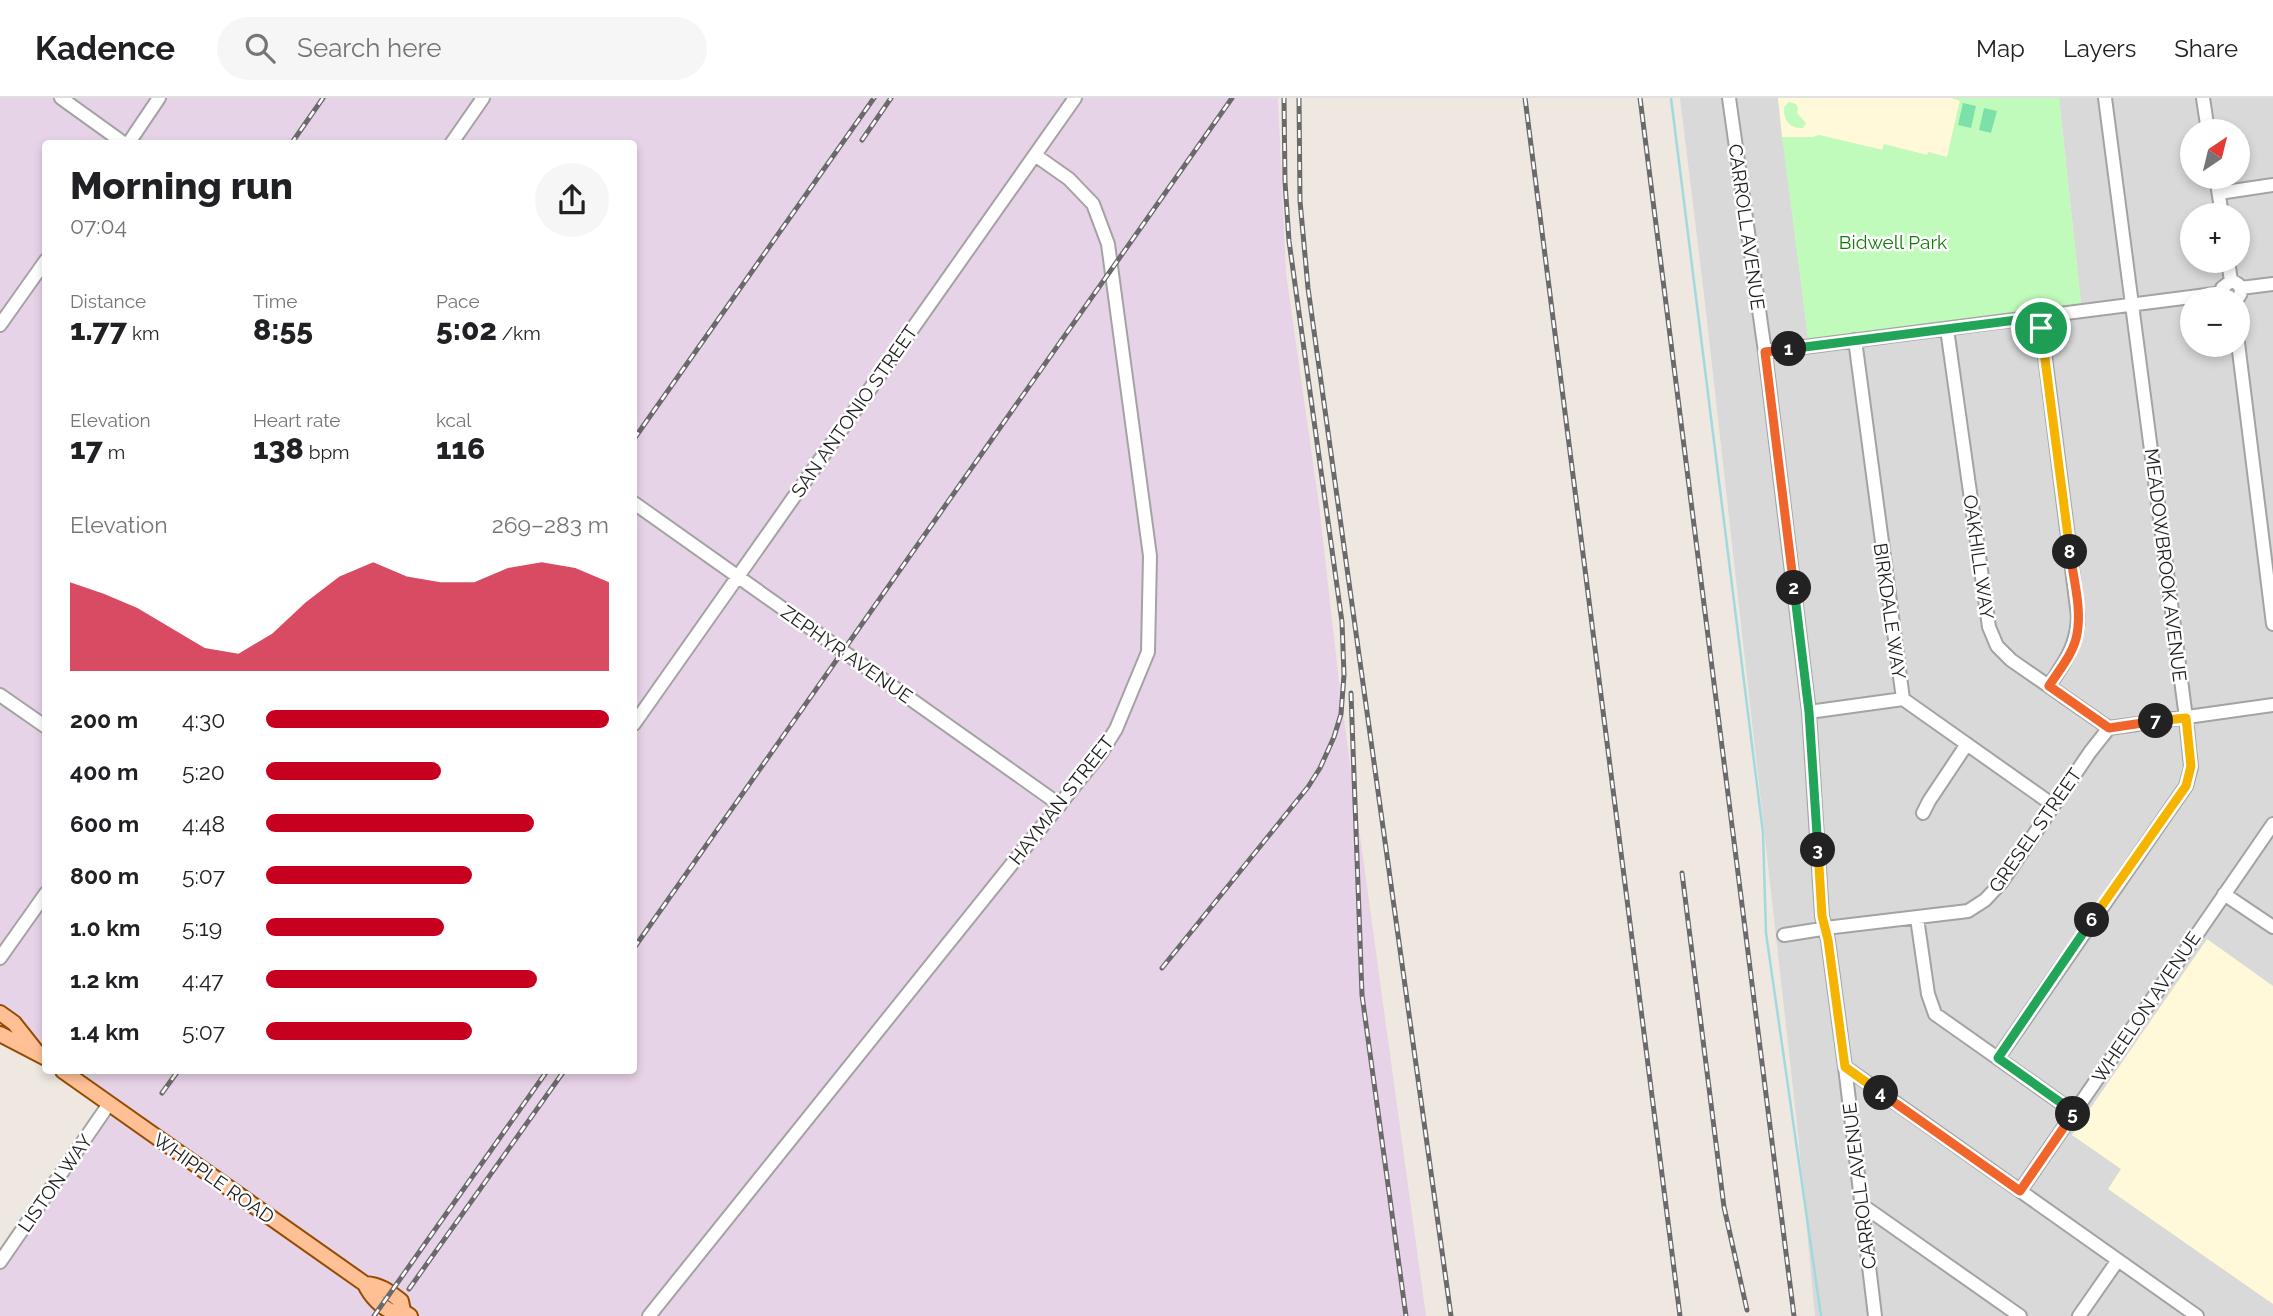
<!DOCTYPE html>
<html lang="en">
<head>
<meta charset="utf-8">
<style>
  body { margin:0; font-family:Raleway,sans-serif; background:#f6f6f6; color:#202124; height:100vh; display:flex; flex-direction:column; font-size:26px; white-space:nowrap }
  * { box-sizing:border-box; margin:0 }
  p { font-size:23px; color:#757577 }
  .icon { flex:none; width:38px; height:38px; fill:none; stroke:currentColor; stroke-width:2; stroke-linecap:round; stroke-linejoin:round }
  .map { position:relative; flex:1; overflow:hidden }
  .panel { position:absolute; left:42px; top:42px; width:595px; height:934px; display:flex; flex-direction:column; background:#fff; border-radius:7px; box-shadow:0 4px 10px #0003 }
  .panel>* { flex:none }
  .needle { width:46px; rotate:35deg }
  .tools { position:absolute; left:2180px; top:21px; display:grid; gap:14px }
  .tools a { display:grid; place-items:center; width:70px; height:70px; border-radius:50%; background:#fff; box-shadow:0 4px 10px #0003; font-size:35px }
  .pin { position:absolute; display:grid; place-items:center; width:60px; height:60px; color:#fff; margin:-30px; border:4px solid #fff; border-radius:50%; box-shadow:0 2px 7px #0007 }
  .km { position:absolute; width:35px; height:35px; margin:-18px; border-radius:50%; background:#222; color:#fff; font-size:19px; line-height:35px; text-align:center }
  .round { display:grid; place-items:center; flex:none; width:74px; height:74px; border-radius:37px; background:#f6f6f6 }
  .summary { display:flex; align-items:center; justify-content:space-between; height:119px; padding:0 28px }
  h1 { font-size:38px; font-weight:800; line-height:52px }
  .metrics { display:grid; grid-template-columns:repeat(3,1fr); gap:10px; height:119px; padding:7px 28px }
  .metrics div { display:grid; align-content:center }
  .metrics b { font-size:30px; font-weight:800 }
  .metrics small { font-size:19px; font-weight:400 }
  .metrics p { font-size:19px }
  .chart { height:196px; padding:14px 28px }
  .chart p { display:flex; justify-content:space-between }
  .chart svg { width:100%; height:126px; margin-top:7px; fill:#c80020; opacity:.7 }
  ul { padding:0 28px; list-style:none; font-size:23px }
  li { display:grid; grid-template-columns:112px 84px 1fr; align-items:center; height:52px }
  li i { height:18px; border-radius:9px; background:#c80020 }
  header { display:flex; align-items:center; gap:42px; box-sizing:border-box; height:98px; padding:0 35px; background:#fff; border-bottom:2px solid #e0e0e0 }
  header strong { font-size:33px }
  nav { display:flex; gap:38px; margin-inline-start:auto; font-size:24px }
  .search { width:490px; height:63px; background:#f6f6f6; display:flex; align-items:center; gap:18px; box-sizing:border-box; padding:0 24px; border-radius:38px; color:#757577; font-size:26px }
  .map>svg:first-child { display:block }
  .residential { fill:#dad9d9; fill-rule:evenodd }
  .industrial { fill:#e7d3e7 }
  .education { fill:#fff9d9 }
  .park { fill:#c0fbbb }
  .pitch { fill:#7ce1a9 }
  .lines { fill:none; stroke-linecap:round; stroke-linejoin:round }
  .stream { stroke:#a0dade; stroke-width:2.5 }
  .minor-casing { stroke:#a3a3a3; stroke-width:16 }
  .major-casing { stroke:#944b00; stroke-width:18 }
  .minor { stroke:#fff; stroke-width:12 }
  .major { stroke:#ffc096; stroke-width:14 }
  .rail-casing { stroke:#6a6a6a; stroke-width:5 }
  .rail { stroke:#fff; stroke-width:2.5; stroke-dasharray:8; stroke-linecap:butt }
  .split-1-casing { stroke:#fff; stroke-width:14 }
  .split-2-casing { stroke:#fff; stroke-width:14 }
  .split-3-casing { stroke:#fff; stroke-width:14 }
  .split-4-casing { stroke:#fff; stroke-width:14 }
  .split-5-casing { stroke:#fff; stroke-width:14 }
  .split-6-casing { stroke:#fff; stroke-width:14 }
  .split-7-casing { stroke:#fff; stroke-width:14 }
  .split-8-casing { stroke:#fff; stroke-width:14 }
  .split-9-casing { stroke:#fff; stroke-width:14 }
  .split-1 { stroke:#22a559; stroke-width:9 }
  .split-2 { stroke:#f0652b; stroke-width:9 }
  .split-3 { stroke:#22a559; stroke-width:9 }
  .split-4 { stroke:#f5b400; stroke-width:9 }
  .split-5 { stroke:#f0652b; stroke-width:9 }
  .split-6 { stroke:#22a559; stroke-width:9 }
  .split-7 { stroke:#f5b400; stroke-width:9 }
  .split-8 { stroke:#f0652b; stroke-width:9 }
  .split-9 { stroke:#f5b400; stroke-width:9 }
  .labels { text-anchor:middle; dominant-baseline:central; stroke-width:5; stroke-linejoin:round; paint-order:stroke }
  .street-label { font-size:19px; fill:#1c1c1c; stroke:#fff }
  .park-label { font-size:19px; fill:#117d08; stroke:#fff }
</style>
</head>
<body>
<header>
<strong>Kadence</strong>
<div class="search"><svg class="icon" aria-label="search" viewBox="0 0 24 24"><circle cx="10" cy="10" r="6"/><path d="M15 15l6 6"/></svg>Search here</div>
<nav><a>Map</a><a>Layers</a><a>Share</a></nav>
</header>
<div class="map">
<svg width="2273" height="1218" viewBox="0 0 2273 1218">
  <rect width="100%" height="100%" fill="#eee8e1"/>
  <path class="residential" d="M1680 0H1778L1809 248 2082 214 2059 0H2273V1218H1815L1797 1026 1705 205ZM2193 33H2238V79H2193ZM2193 117H2238V163H2193ZM2193 201H2238V247H2193Z"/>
  <path class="industrial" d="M0 0H1278L1286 175 1319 407 1340 592 1426 1218H0V1164L109 1007 63 973H634V46H46L45 960 0 915Z"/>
  <path class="education" d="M1778 0H1952L1960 2 1947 59 1928 54 1927 57 1884 47 1883 52 1819 37 1813 39H1782Z
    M2207 841 2273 888V1206L2108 1091 2121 1071 2072 1037Z"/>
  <path class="park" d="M1952 0H2059L2082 214 1809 248 1782 39H1813L1819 37 1882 52 1884 46 1927 57 1928 54 1947 59 1960 3Z
    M1789 4 1796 6 1798 10 1797 15 1806 25 1803 30C1790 31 1783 22 1784 9Z"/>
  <path class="pitch" d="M1963 5 1976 8 1971 30 1958 27Z
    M1984 10 1997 13 1991 35 1979 32Z"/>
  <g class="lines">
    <path class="stream" d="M1671 0 1763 735 1766 835 1821 1218"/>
    <g class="minor-casing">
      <path id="minor" d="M61 0 125 46
        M1729 0 1765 254 1809 614 1822 818 1828 842 1845 969 1875 1218
        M2203 0 2208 33
        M128 46 159 0
        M451 46 483 0
        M2216 79 2222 117
        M2219 95 2273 87
        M2228 163 2231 183
        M2241 190 2273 186
        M2226 201 2222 195V190L2231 183C2241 185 2244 194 2237 201
        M2040 219 2078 518C2077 549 2065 563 2049 588
        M0 227 46 162
        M1947 231 1989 529 1997 548 2011 562 2109 630
        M1855 242 1903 601 2053 707
        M2238 245 2273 526
        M1765 254 2222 195
        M634 405 1060 707
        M0 597 46 629
        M1809 614 1903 601
        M634 626 1075 0
        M1923 715 1929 703 1967 646
        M2224 796 2273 829
        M1917 820 1928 896 1935 916 2074 1014
        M1784 837 1834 829 1968 813 1985 802 2001 785 2090 654 2109 630 2273 607
        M0 860 46 795
        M1998 960 2186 688 2191 669 2186 620 2105 0
        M1845 969 2197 1218
        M2020 1093 2273 726
        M1862 1107 2020 1218
        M0 1164 109 1006
        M649 1218 1101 655 1116 631 1148 554 1150 458 1108 146 1093 106 1069 81 1035 57
        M2079 1218 2118 1162"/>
    </g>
    <g class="major-casing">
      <path id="major" d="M0 915 14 925 37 954
        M0 936 46 960
        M63 973 365 1186C370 1197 382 1211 394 1214 401 1215 403 1213 410 1218
        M365 1186C381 1187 389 1194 401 1203L403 1213"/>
    </g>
    <use href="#minor" class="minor"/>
    <use href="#major" class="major"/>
    <g class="rail-casing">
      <path id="rail" d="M1299 0 1300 103 1308 190 1451 1218
        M1525 0 1680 1218
        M1640 0 1794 1218
        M862 42 891 0
        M291 46 323 0
        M634 341 874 0
        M1351 595 1362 897 1406 1218
        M1682 775 1724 1109 1747 1212
        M634 850 1232 0
        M1162 870 1308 689 1320 670 1334 639 1341 616 1344 577 1342 524 1289 143 1285 84 1284 0
        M162 995 178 973
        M409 1191 564 973
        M374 1218 547 973"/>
    </g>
    <use href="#rail" class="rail"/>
  </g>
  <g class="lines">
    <g class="split-1-casing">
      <path id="split-1" d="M1789 251 2040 219 2041 230"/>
    </g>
    <g class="split-2-casing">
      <path id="split-2" d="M1789 251 1765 254 1794 490"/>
    </g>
    <g class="split-3-casing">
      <path id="split-3" d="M1794 490 1809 614 1818 752"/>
    </g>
    <g class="split-4-casing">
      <path id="split-4" d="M1818 752 1822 818 1828 842 1845 969 1881 995"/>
    </g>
    <g class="split-5-casing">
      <path id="split-5" d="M1881 995 2020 1093 2073 1016"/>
    </g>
    <g class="split-6-casing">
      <path id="split-6" d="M2073 1016 2074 1014 1998 960 2092 822"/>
    </g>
    <g class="split-7-casing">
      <path id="split-7" d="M2092 822 2186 688 2191 668 2186 620 2156 623"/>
    </g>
    <g class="split-8-casing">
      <path id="split-8" d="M2070 454C2073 480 2082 510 2077 536 2074 555 2059 572 2049 588L2109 630 2156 623"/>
    </g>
    <g class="split-9-casing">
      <path id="split-9" d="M2041 230 2070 454"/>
    </g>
    <use href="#split-1" class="split-1"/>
    <use href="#split-2" class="split-2"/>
    <use href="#split-3" class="split-3"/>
    <use href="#split-4" class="split-4"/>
    <use href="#split-5" class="split-5"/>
    <use href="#split-6" class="split-6"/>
    <use href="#split-7" class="split-7"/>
    <use href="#split-8" class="split-8"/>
    <use href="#split-9" class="split-9"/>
  </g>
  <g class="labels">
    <g class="street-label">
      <text transform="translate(1747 129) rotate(82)">CARROLL AVENUE</text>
      <text transform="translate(854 313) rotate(-55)">SAN ANTONIO STREET</text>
      <text transform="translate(1979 459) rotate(82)">OAKHILL WAY</text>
      <text transform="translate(2166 467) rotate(83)">MEADOWBROOK AVENUE</text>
      <text transform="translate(1890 513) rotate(82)">BIRKDALE WAY</text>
      <text transform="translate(847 556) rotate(35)">ZEPHYR AVENUE</text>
      <text transform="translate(1061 702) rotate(-52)">HAYMAN STREET</text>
      <text transform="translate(2035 732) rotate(-55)">GRESEL STREET</text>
      <text transform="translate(2146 909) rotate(-56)">WHEELON AVENUE</text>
      <text transform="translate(214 1080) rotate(35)">WHIPPLE ROAD</text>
      <text transform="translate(55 1085) rotate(-55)">LISTON WAY</text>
      <text transform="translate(1859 1088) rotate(-97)">CARROLL AVENUE</text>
    </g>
    <g class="park-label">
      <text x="1893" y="144">Bidwell Park</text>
    </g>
  </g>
</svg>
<div class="tools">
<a><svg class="needle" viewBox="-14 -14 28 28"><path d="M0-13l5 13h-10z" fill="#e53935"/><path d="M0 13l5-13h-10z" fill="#757577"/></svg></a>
<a>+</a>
<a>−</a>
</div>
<div class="pin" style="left:2041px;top:230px;background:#1e9e55"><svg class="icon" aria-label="arrive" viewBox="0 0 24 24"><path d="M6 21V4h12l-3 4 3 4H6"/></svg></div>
<b class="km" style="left:1789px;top:251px">1</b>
<b class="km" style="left:1794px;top:490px">2</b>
<b class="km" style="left:1818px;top:752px">3</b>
<b class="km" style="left:1881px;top:995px">4</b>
<b class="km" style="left:2073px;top:1016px">5</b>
<b class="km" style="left:2092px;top:822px">6</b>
<b class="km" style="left:2156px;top:623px">7</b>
<b class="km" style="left:2070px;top:454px">8</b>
<section class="panel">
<div class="summary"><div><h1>Morning run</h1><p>07:04</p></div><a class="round"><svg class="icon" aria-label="share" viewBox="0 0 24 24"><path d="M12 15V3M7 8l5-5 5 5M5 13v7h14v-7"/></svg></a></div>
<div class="metrics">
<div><p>Distance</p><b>1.77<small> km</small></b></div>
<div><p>Time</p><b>8:55</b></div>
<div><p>Pace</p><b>5:02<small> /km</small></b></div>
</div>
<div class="metrics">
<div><p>Elevation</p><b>17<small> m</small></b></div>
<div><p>Heart rate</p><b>138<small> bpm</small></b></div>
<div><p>kcal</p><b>116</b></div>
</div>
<div class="chart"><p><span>Elevation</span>269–283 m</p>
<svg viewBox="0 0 160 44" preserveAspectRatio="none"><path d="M0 44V13L10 17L20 22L30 29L40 36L50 38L60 31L70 20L80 11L90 6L100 11L110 13L120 13L130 8L140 6L150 8L160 13V44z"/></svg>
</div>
<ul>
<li><b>200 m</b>4:30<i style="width:100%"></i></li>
<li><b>400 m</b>5:20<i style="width:51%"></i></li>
<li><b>600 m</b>4:48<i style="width:78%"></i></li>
<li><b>800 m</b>5:07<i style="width:60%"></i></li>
<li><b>1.0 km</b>5:19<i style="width:52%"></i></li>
<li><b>1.2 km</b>4:47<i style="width:79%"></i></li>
<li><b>1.4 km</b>5:07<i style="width:60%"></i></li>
</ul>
</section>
</div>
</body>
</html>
